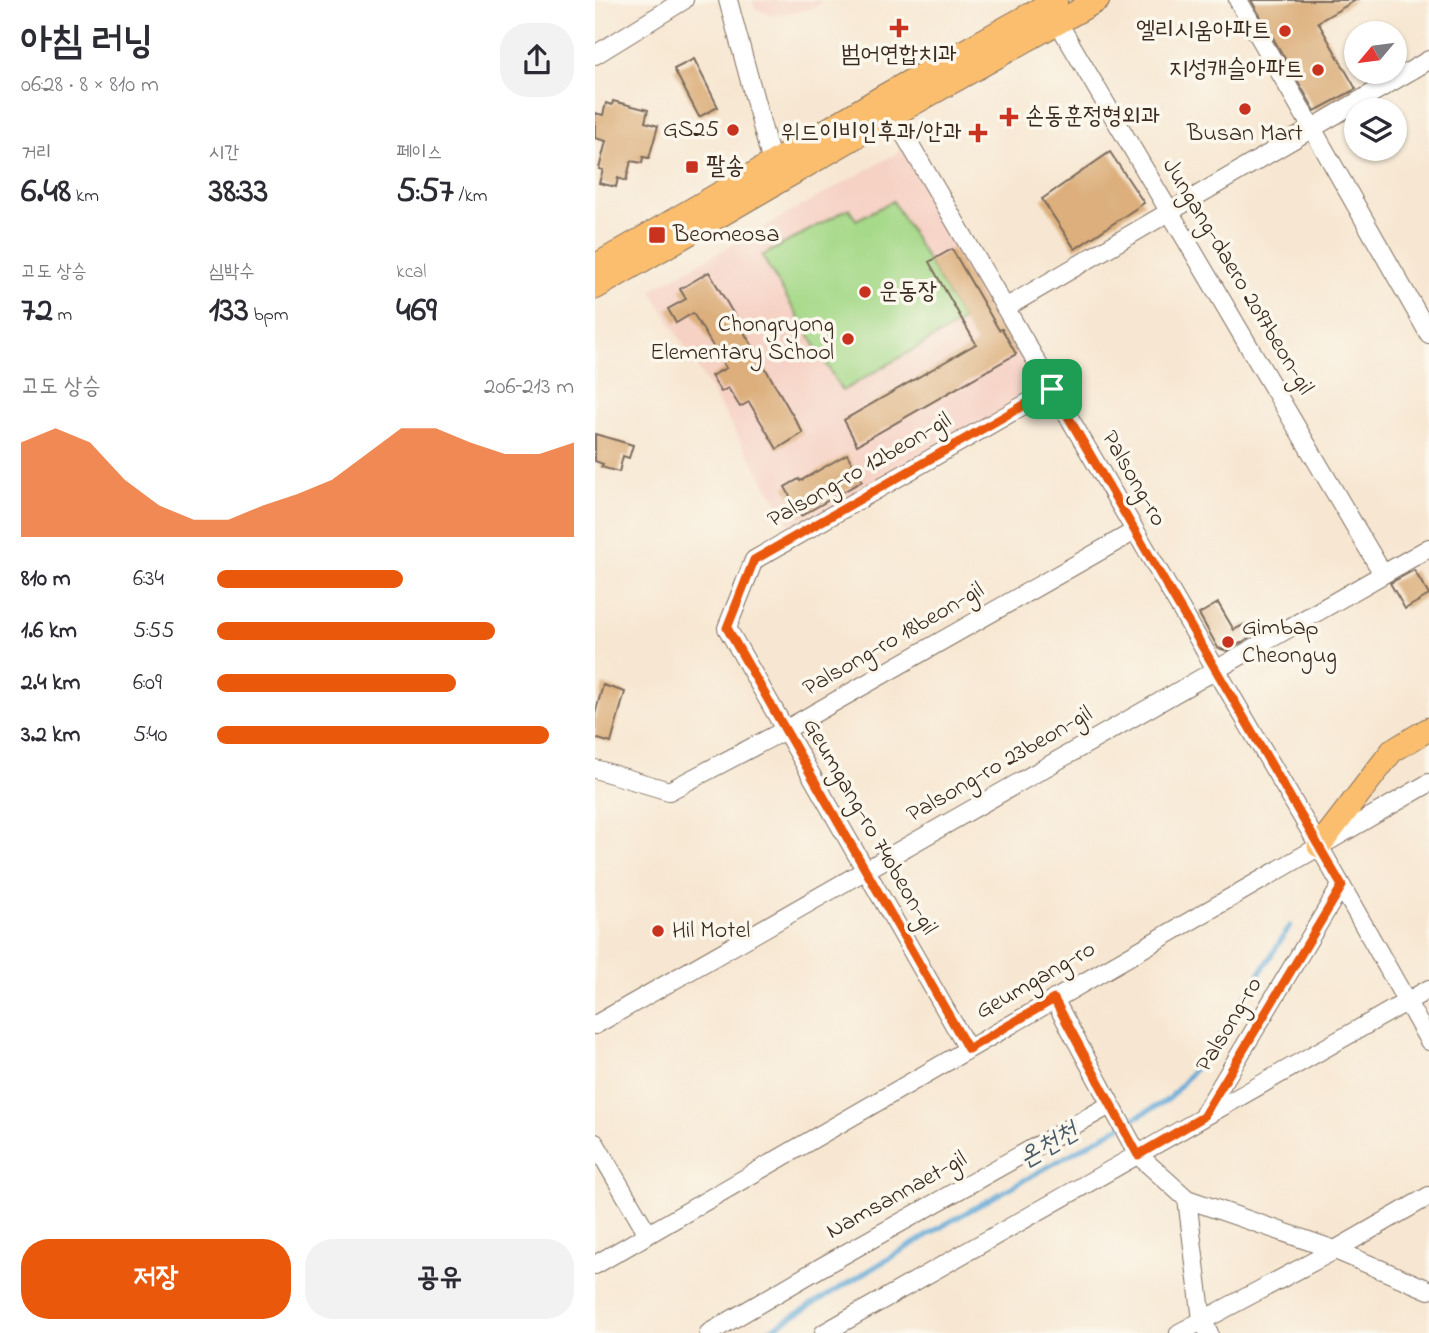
<!DOCTYPE html>
<html lang="ko">
<head>
<meta charset="utf-8">
<style>
  body { margin:0; font-family:"Indie Flower","Poor Story",sans-serif; background:#f2f2f3; color:#2b2b33; height:100vh; display:flex; flex-direction:column; font-size:26px; white-space:nowrap }
  * { box-sizing:border-box; margin:0 }
  p { font-size:23px; color:#7c7c81 }
  .icon { flex:none; width:38px; height:38px; fill:none; stroke:currentColor; stroke-width:2; stroke-linecap:round; stroke-linejoin:round }
  .map { position:relative; flex:1; overflow:hidden }
  .panel { display:flex; flex-direction:column; background:#fff; width:595px }
  .panel>* { flex:none }
  .needle { width:46px; rotate:241deg }
  .fabs { position:absolute; left:749px; top:21px; display:grid; gap:14px }
  .fabs a { display:grid; place-items:center; width:63px; height:63px; border-radius:50%; background:#fff; box-shadow:0 2px 5px #0004; font-size:35px }
  .pin { position:absolute; display:grid; place-items:center; width:60px; height:60px; color:#fff; margin:-30px; border-radius:14px; box-shadow:0 4px 10px #0006 }
  .round { display:grid; place-items:center; flex:none; width:74px; height:74px; border-radius:28px; background:#f2f2f3 }
  .summary { display:flex; align-items:center; justify-content:space-between; height:119px; padding:0 21px }
  h1 { font-size:38px; font-weight:800; line-height:52px }
  .stats { display:grid; grid-template-columns:repeat(3,1fr); gap:10px; height:119px; padding:7px 21px }
  .stats div { display:grid; align-content:center }
  .stats b { font-size:35px; font-weight:800 }
  .stats small { font-size:19px; font-weight:400 }
  .stats p { font-size:19px }
  .chart { height:196px; padding:14px 21px }
  .chart p { display:flex; justify-content:space-between }
  .chart svg { width:100%; height:126px; margin-top:7px; fill:#ea580c; opacity:.7 }
  .cta { display:flex; gap:14px; margin-top:auto; padding:14px 21px }
  .cta a { flex:1; height:80px; border-radius:28px; background:#ea580c; color:#fff; font-size:28px; font-weight:800; line-height:80px; text-align:center }
  .cta a+a { background:#f2f2f3; color:#2b2b33 }
  ul { padding:0 21px; list-style:none; font-size:23px }
  li { display:grid; grid-template-columns:112px 84px 1fr; align-items:center; height:52px }
  li i { height:18px; border-radius:9px; background:#ea580c }
  main { display:flex; flex:1; min-height:0 }
  .map>svg:first-child { display:block }
  .built { fill:#f6d2c5 }
  .green { fill:#a6d989; stroke:#708254; stroke-width:2 }
  .lines { fill:none; stroke-linecap:round; stroke-linejoin:round }
  .stream { stroke:#5fa7d6; stroke-width:5 }
  .building { fill:#dcaf7b }
  .minor-casing { stroke:#7d6c5d; stroke-width:20 }
  .major-casing { stroke:#7d6c5d; stroke-width:25 }
  .minor { stroke:#fff; stroke-width:18 }
  .major { stroke:#fbbe6e; stroke-width:23 }
  .route-casing { stroke:#fff; stroke-width:14 }
  .route { stroke:#ea580c; stroke-width:9 }
  .poi-dot { fill:#c8321e; stroke:#fbf7ec; stroke-width:2.5 }
  .labels { text-anchor:middle; dominant-baseline:central; stroke-width:7; stroke-linejoin:round; paint-order:stroke }
  .poi-label { font-size:24px; fill:#3b2a1e; stroke:#fbf7ec; text-anchor:start }
  .street-label { font-size:24px; fill:#3b2a1e; stroke:#fbf7ec }
  .water-label { font-size:26px; font-style:italic; fill:#495c68; stroke:#fbf7ec }
</style>
</head>
<body>
<main>
<section class="panel">
<div class="summary"><div><h1>아침 러닝</h1><p>06:28 · 8 × 810 m</p></div><a class="round"><svg class="icon" aria-label="share" viewBox="0 0 24 24"><path d="M12 15V3M7 8l5-5 5 5M5 13v7h14v-7"/></svg></a></div>
<div class="stats">
<div><p>거리</p><b>6.48<small> km</small></b></div>
<div><p>시간</p><b>38:33</b></div>
<div><p>페이스</p><b>5:57<small> /km</small></b></div>
</div>
<div class="stats">
<div><p>고도 상승</p><b>72<small> m</small></b></div>
<div><p>심박수</p><b>133<small> bpm</small></b></div>
<div><p>kcal</p><b>469</b></div>
</div>
<div class="chart"><p><span>고도 상승</span>206–213 m</p>
<svg viewBox="0 0 160 44" preserveAspectRatio="none"><path d="M0 44V11L10 6L20 11L30 24L40 33L50 38L60 38L70 33L80 29L90 24L100 15L110 6L120 6L130 11L140 15L150 15L160 11V44z"/></svg>
</div>
<ul>
<li><b>810 m</b>6:34<i style="width:52%"></i></li>
<li><b>1.6 km</b>5:55<i style="width:78%"></i></li>
<li><b>2.4 km</b>6:09<i style="width:67%"></i></li>
<li><b>3.2 km</b>5:40<i style="width:93%"></i></li>
</ul>
<div class="cta"><a>저장</a><a>공유</a></div>
</section>
<div class="map">
<svg width="834" height="1333" viewBox="0 0 834 1333">
  <rect width="100%" height="100%" fill="#fbf7ec"/>
  <filter id="ink" filterUnits="userSpaceOnUse"><feTurbulence type="fractalNoise" baseFrequency=".0143" numOctaves="2"/><feDisplacementMap in="SourceGraphic" scale="14" xChannelSelector="R" yChannelSelector="G"/><feConvolveMatrix kernelMatrix="1 2 1 2 8 2 1 2 1" color-interpolation-filters="sRGB"/></filter>
  <filter id="wash" filterUnits="userSpaceOnUse"><feTurbulence type="fractalNoise" baseFrequency=".00686" numOctaves="4" result="noise"/><feDisplacementMap in="SourceGraphic" scale="28" xChannelSelector="R" yChannelSelector="G"/><feGaussianBlur stdDeviation="1.57" result="paint"/><feColorMatrix in="noise" values="0 0 0 0 0 0 0 0 0 0 0 0 0 0 0 0 0 1.4 0 .05"/><feComposite in="paint" operator="in"/></filter>
  <g filter="url(#wash)">
    <rect width="100%" height="100%" fill="#f7e7d2"/>
    <path class="built" d="M158 0H228L221 8 179 15 160 9Z
      M311 148 347 212 345 217 360 242 366 243 448 389 198 529 56 290Z"/>
    <path class="green" d="M298 201 368 321 247 391 167 256 254 208 261 220Z"/>
    <g class="lines">
      <path class="stream" d="M170 1333 356 1221 574 1099 618 1047 695 926"/>
    </g>
    <g id="blocks">
      <path class="building" d="M656 0H761L723 22 761 89 720 111Z
        M99 59 123 107 104 117 79 69Z
        M18 101 53 110 50 122 63 126 54 158 48 157 47 163 36 161 31 181 23 178 21 187 4 183 8 170 4 169 11 141 0 138V113L8 115 11 103 17 105Z
        M515 152 549 203 480 249 447 199Z
        M357 249 404 330 407 329 421 354 262 445 249 420 381 344 334 262Z
        M114 272 208 433 182 449 154 402 145 407 133 388 126 392 116 376 131 368 98 313 81 323 73 309 91 299 85 289Z
        M0 434 38 445 34 458 28 456 24 472 6 467 8 464 0 461Z
        M252 454 267 481 206 516 190 487 204 479 205 481Z
        M819 570 834 595 810 609 795 583Z
        M623 603 639 630 652 623 659 635 632 651 623 648 604 614Z
        M8 685 30 692 16 743 0 738V714Z"/>
    </g>
  </g>
  <g filter="url(#ink)">
    <use href="#blocks" fill-opacity="0" stroke="#7d6c5d" stroke-width="2"/>
    <g class="lines">
      <g class="minor-casing">
        <path id="minor" d="M133 0 177 163
          M643 0 717 128 834 334
          M458 14 788 574
          M0 55 89 0
          M292 105 724 846 834 1041
          M410 308 834 60
          M0 769 74 791 190 730 540 531
          M459 999 543 1155 592 1199 607 1320 614 1333
          M0 1025 834 548
          M373 1049 132 628 159 560 457 389
          M609 1114 746 886
          M0 1143 53 1234
          M592 1199 740 1250 834 1290
          M0 1265 834 783
          M114 1333 230 1265 515 1105
          M229 1333 834 989
          M584 1333 740 1250 834 1196"/>
      </g>
      <g class="major-casing">
        <path id="major" d="M0 266 177 163 287 97 461 0
          M0 288 298 115 503 0
          M724 846 797 751 834 729"/>
      </g>
      <use href="#minor" class="minor"/>
      <use href="#major" class="major"/>
    </g>
  </g>
  <g class="lines" filter="url(#ink)">
    <g class="route-casing">
      <path id="route" d="M457 389 747 886 608 1117 543 1155 459 999 373 1049 132 628 159 560Z"/>
    </g>
    <use href="#route" class="route"/>
  </g>
  <g class="poi-dot">
    <path d="M300.5 17.5h7v7h7v7h-7v7h-7v-7h-7v-7h7z"/>
    <circle cx="690" cy="31" r="7"/>
    <circle cx="723" cy="70" r="7"/>
    <circle cx="650" cy="109" r="7"/>
    <path d="M410.5 106.5h7v7h7v7h-7v7h-7v-7h-7v-7h7z"/>
    <circle cx="138" cy="130" r="7"/>
    <path d="M379.5 122.5h7v7h7v7h-7v7h-7v-7h-7v-7h7z"/>
    <rect x="90" y="160" width="14" height="14" rx="3.5"/>
    <rect x="53" y="226" width="18" height="18" rx="3.5"/>
    <circle cx="270" cy="292" r="7"/>
    <circle cx="253" cy="339" r="7"/>
    <circle cx="633" cy="642" r="7"/>
    <circle cx="63" cy="931" r="7"/>
  </g>
  <g class="labels">
    <g class="poi-label">
      <text x="676" y="31" text-anchor="end">엘리시움아파트</text>
      <text x="304" y="55" text-anchor="middle">범어연합치과</text>
      <text x="709" y="70" text-anchor="end">지성캐슬아파트</text>
      <text x="430" y="117">손동훈정형외과</text>
      <text x="124" y="130" text-anchor="end">GS25</text>
      <text x="367" y="133" text-anchor="end">위드이비인후과/안과</text>
      <text x="650" y="134" text-anchor="middle">Busan Mart</text>
      <text x="111" y="167">팔송</text>
      <text x="78" y="235">Beomeosa</text>
      <text x="284" y="292">운동장</text>
      <text x="239" y="325" text-anchor="end">Chongryong<tspan x="239" dy="28">Elementary School</tspan></text>
      <text x="647" y="628">Gimbap<tspan x="647" dy="28">Cheongug</tspan></text>
      <text x="77" y="931">Hil Motel</text>
    </g>
    <g class="street-label">
      <text transform="translate(642 277) rotate(59)">Jungang-daero 2097beon-gil</text>
      <text transform="translate(265 471) rotate(-30)">Palsong-ro 12beon-gil</text>
      <text transform="translate(538 479) rotate(60)">Palsong-ro</text>
      <text transform="translate(299 640) rotate(-30)">Palsong-ro 18beon-gil</text>
      <text transform="translate(405 765) rotate(-30)">Palsong-ro 23beon-gil</text>
      <text transform="translate(274 827) rotate(60)">Geumgang-ro 740beon-gil</text>
      <text transform="translate(441 981) rotate(-30)">Geumgang-ro</text>
      <text transform="translate(635 1025) rotate(-59)">Palsong-ro</text>
      <text transform="translate(302 1196) rotate(-29)">Namsannaet-gil</text>
    </g>
    <g class="water-label">
      <text transform="translate(454 1146) rotate(-30)">온천천</text>
    </g>
  </g>
</svg>
<div class="fabs">
<a><svg class="needle" viewBox="-14 -14 28 28"><path d="M0-13l5 13h-10z" fill="#e53935"/><path d="M0 13l5-13h-10z" fill="#7c7c81"/></svg></a>
<a><svg class="icon" aria-label="layers" viewBox="0 0 24 24"><path d="M12 4l9 5-9 5-9-5zM3 14l9 5 9-5"/></svg></a>
</div>
<div class="pin" style="left:457px;top:389px;background:#1e9e55"><svg class="icon" aria-label="arrive" viewBox="0 0 24 24"><path d="M6 21V4h12l-3 4 3 4H6"/></svg></div>
</div>
</main>
</body>
</html>
